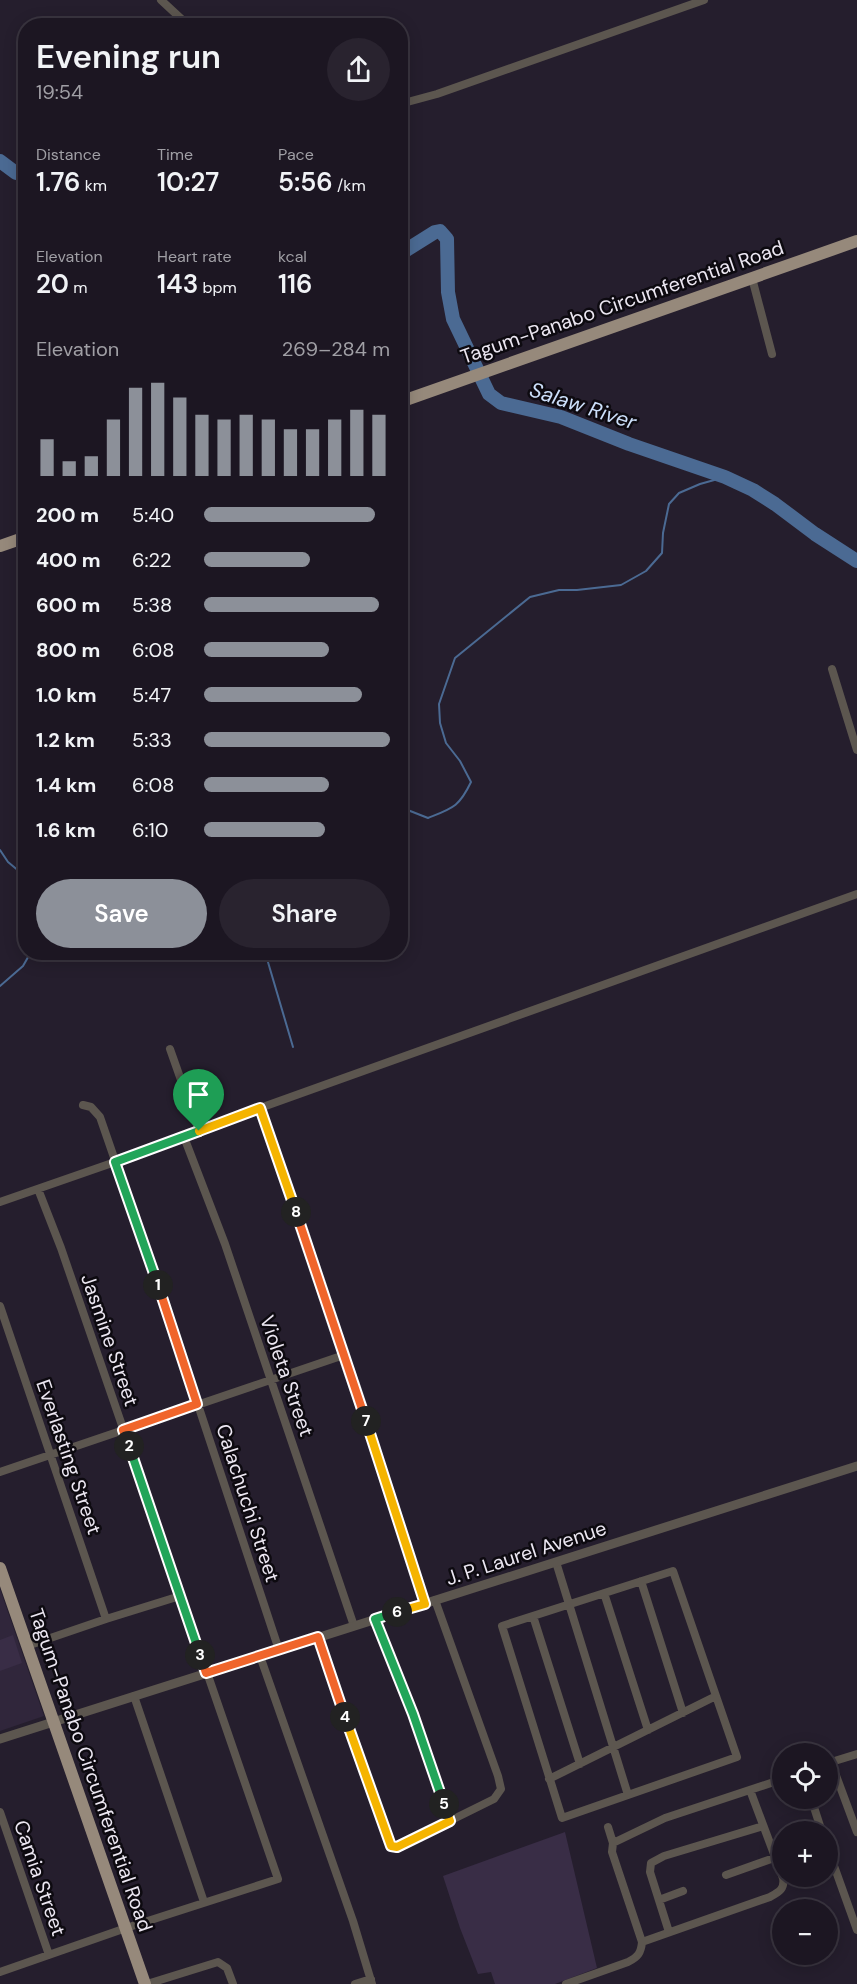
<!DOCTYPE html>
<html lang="en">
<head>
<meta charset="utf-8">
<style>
  body { margin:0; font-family:"DM Sans",sans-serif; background:#29232f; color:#f1f3f6; height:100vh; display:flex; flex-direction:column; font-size:22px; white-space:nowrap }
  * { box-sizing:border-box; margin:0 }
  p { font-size:20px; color:#a09fa5 }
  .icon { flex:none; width:33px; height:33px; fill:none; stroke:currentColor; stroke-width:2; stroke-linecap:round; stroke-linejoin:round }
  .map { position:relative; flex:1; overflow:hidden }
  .drawer { position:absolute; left:18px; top:18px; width:390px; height:942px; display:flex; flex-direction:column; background:#1c1622; border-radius:24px; box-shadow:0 3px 15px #0003,0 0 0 2px #3a3540 }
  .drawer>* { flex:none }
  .controls { position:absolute; left:772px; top:1743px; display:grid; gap:12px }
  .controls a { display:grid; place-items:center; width:66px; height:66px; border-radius:50%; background:#1c1622; box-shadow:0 3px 15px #0003,0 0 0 2px #3a3540; font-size:30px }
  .pin { position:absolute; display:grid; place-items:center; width:51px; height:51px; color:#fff; margin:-62px -26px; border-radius:50% 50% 50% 0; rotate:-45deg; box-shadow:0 0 6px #0007 }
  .pin .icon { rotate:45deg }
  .km { position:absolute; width:30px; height:30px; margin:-15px; border-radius:50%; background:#222; color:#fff; font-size:16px; line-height:30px; text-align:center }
  .round { display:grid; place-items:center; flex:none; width:63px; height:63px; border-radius:32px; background:#29232f }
  .headline { display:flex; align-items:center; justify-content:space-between; height:102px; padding:0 18px }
  h1 { font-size:33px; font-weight:600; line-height:45px }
  .metrics { display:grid; grid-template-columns:repeat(3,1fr); gap:9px; height:102px; padding:6px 18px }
  .metrics div { display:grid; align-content:center }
  .metrics b { font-size:26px; font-weight:600 }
  .metrics small { font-size:16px; font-weight:400 }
  .metrics p { font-size:16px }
  .chart { height:168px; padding:12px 18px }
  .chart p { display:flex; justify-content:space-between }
  .chart svg { width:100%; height:108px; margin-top:6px; stroke:#8c9099; stroke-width:6 }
  .button { display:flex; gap:12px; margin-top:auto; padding:12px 18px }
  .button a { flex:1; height:69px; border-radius:36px; background:#8c9099; color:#fff; font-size:24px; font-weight:600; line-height:69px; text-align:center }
  .button a+a { background:#29232f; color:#f1f3f6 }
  ul { padding:0 18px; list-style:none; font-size:20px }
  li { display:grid; grid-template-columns:96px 72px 1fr; align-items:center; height:45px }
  li i { height:15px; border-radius:8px; background:#8c9099 }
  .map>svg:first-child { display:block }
  .built { fill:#30263b }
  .green { fill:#392d46 }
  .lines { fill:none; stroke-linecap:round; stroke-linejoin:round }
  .stream { stroke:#4b6a93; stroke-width:2 }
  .river { stroke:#4b6a93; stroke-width:14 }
  .minor { stroke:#5c564f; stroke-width:8 }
  .tertiary { stroke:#5c564f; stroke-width:9 }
  .primary { stroke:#96897b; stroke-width:12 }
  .split-1-casing { stroke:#fff; stroke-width:12 }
  .split-2-casing { stroke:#fff; stroke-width:12 }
  .split-3-casing { stroke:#fff; stroke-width:12 }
  .split-4-casing { stroke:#fff; stroke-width:12 }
  .split-5-casing { stroke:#fff; stroke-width:12 }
  .split-6-casing { stroke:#fff; stroke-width:12 }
  .split-7-casing { stroke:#fff; stroke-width:12 }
  .split-8-casing { stroke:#fff; stroke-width:12 }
  .split-9-casing { stroke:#fff; stroke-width:12 }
  .split-1 { stroke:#22a559; stroke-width:8 }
  .split-2 { stroke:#f0652b; stroke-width:8 }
  .split-3 { stroke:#22a559; stroke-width:8 }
  .split-4 { stroke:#f0652b; stroke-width:8 }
  .split-5 { stroke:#f5b400; stroke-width:8 }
  .split-6 { stroke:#22a559; stroke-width:8 }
  .split-7 { stroke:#f5b400; stroke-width:8 }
  .split-8 { stroke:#f0652b; stroke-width:8 }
  .split-9 { stroke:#f5b400; stroke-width:8 }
  .labels { text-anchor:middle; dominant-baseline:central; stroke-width:5; stroke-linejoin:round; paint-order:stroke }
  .street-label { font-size:20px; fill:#ece7f2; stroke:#0d0a10 }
  .water-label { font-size:21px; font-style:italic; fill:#cde0fb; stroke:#0d0a10 }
</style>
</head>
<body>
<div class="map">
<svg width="857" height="1984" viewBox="0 0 857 1984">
  <rect width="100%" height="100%" fill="#251e2d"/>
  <path class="built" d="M0 1589 44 1716 0 1731Z"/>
  <path class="green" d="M13 1635 22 1663 0 1671V1640Z
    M565 1832 597 1968 555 1984H495L491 1972 478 1974 460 1928 443 1876Z"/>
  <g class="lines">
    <path class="stream" d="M400 807 428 818C453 808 459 807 471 782L460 761 446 743 440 723 439 704 455 658 530 597 559 590H577L621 585 646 571 662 553 663 533 669 504 679 493 700 484 725 477
      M0 850 8 862 26 877
      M265 952 293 1047
      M0 986 23 966 31 952"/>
    <path class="river" d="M0 161 16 173 26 172
      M400 254 435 232 440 231 447 239 448 292 453 319 489 394 501 403 561 417 629 444 725 477 753 490 775 504 815 534 857 561"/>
    <path class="minor" d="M161 0 189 26
      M400 104 437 94 704 0
      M752 278 772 354
      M832 669 857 750
      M170 1049 199 1131
      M83 1105 91 1107 100 1117 167 1311 279 1650
      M260 1108 333 1322 425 1604
      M184 1137 225 1244 354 1626
      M0 1202 115 1162 260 1108 857 894
      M0 1306 106 1619
      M0 1472 344 1355
      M556 1562 628 1795
      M673 1571 737 1757 562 1818 502 1626Z
      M641 1581 683 1713
      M604 1593 648 1730
      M533 1616 580 1764
      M375 1619 413 1714 450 1821
      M318 1637 389 1843 392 1847H397L494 1799 501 1789 498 1776 435 1600
      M27 1646 106 1619 180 1596
      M260 1656 353 1921 372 1984
      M134 1696 204 1902
      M831 1762 857 1832
      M828 1763 857 1754
      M549 1779 716 1696
      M811 1798 822 1832
      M0 1812 49 1955
      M608 1827 613 1843
      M828 1849 857 1930
      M726 1875 774 1858
      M659 1900 683 1891
      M669 1932 650 1872 651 1863 664 1856 763 1826
      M642 1942 770 1897C779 1892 785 1889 783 1878L750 1790
      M0 1972 126 1928 278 1879 61 1248 38 1189
      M147 1984 218 1962 227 1968 233 1984
      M355 1984 371 1979
      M566 1984 628 1962C638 1957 641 1953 642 1942L612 1852 613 1843 665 1818 783 1779"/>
    <path class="tertiary" d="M0 1739 857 1466"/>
    <path class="primary" d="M400 402 857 241
      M0 546 26 537
      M0 1568 145 1984"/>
  </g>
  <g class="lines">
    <g class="split-1-casing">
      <path id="split-1" d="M158 1285 115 1162 199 1131"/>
    </g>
    <g class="split-2-casing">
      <path id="split-2" d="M129 1446 123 1430 197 1404 158 1285"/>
    </g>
    <g class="split-3-casing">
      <path id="split-3" d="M129 1446 200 1655"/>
    </g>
    <g class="split-4-casing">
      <path id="split-4" d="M200 1655 206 1673 318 1637 345 1717"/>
    </g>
    <g class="split-5-casing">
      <path id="split-5" d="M345 1717 391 1846 397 1847 450 1821 444 1804"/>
    </g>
    <g class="split-6-casing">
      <path id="split-6" d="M397 1612 375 1619 413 1714 444 1804"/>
    </g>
    <g class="split-7-casing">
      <path id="split-7" d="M366 1421 425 1604 397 1612"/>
    </g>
    <g class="split-8-casing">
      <path id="split-8" d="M296 1212 366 1421"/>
    </g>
    <g class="split-9-casing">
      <path id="split-9" d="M199 1131 260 1108 296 1212"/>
    </g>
    <use href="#split-1" class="split-1"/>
    <use href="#split-2" class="split-2"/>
    <use href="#split-3" class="split-3"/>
    <use href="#split-4" class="split-4"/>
    <use href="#split-5" class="split-5"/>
    <use href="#split-6" class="split-6"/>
    <use href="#split-7" class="split-7"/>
    <use href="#split-8" class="split-8"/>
    <use href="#split-9" class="split-9"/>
  </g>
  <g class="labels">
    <g class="street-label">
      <text transform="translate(622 302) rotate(-19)">Tagum-Panabo Circumferential Road</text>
      <text transform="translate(110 1340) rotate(71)">Jasmine Street</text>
      <text transform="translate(287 1376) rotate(71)">Violeta Street</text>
      <text transform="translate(69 1457) rotate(71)">Everlasting Street</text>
      <text transform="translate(248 1503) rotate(72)">Calachuchi Street</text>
      <text transform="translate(526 1553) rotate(-18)">J. P. Laurel Avenue</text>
      <text transform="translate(91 1770) rotate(71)">Tagum-Panabo Circumferential Road</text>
      <text transform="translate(40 1878) rotate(71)">Camia Street</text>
    </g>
    <g class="water-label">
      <text transform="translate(583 406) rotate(18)">Salaw River</text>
    </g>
  </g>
</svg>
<div class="controls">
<a><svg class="icon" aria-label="locate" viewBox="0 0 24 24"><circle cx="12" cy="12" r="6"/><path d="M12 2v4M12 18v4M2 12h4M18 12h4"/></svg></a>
<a>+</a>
<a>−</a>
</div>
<div class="pin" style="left:199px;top:1131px;background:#1e9e55"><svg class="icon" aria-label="arrive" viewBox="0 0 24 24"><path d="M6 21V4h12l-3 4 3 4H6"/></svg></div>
<b class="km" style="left:158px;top:1285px">1</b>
<b class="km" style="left:129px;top:1446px">2</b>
<b class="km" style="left:200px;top:1655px">3</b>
<b class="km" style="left:345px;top:1717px">4</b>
<b class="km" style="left:444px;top:1804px">5</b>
<b class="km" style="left:397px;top:1612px">6</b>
<b class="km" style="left:366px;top:1421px">7</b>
<b class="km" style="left:296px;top:1212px">8</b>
<section class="drawer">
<div class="headline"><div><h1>Evening run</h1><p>19:54</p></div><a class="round"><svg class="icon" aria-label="share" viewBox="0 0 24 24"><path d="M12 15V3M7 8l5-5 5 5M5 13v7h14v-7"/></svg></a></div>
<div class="metrics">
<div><p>Distance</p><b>1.76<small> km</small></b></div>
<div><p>Time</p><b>10:27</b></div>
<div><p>Pace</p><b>5:56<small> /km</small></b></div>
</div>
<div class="metrics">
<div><p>Elevation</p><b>20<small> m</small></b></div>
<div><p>Heart rate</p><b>143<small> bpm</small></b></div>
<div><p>kcal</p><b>116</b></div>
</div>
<div class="chart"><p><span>Elevation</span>269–284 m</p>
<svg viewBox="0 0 160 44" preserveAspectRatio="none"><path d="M5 44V29M15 44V38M25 44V36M35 44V21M45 44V8M55 44V6M65 44V12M75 44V19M85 44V21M95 44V19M105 44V21M115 44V25M125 44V25M135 44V21M145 44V17M155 44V19"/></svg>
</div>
<ul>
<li><b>200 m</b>5:40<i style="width:92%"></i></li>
<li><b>400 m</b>6:22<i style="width:57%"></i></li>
<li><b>600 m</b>5:38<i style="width:94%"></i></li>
<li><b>800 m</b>6:08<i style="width:67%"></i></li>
<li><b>1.0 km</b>5:47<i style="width:85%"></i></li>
<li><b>1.2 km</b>5:33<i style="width:100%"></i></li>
<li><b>1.4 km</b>6:08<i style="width:67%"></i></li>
<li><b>1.6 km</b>6:10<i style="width:65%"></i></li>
</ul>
<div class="button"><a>Save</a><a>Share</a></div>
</section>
</div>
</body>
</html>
